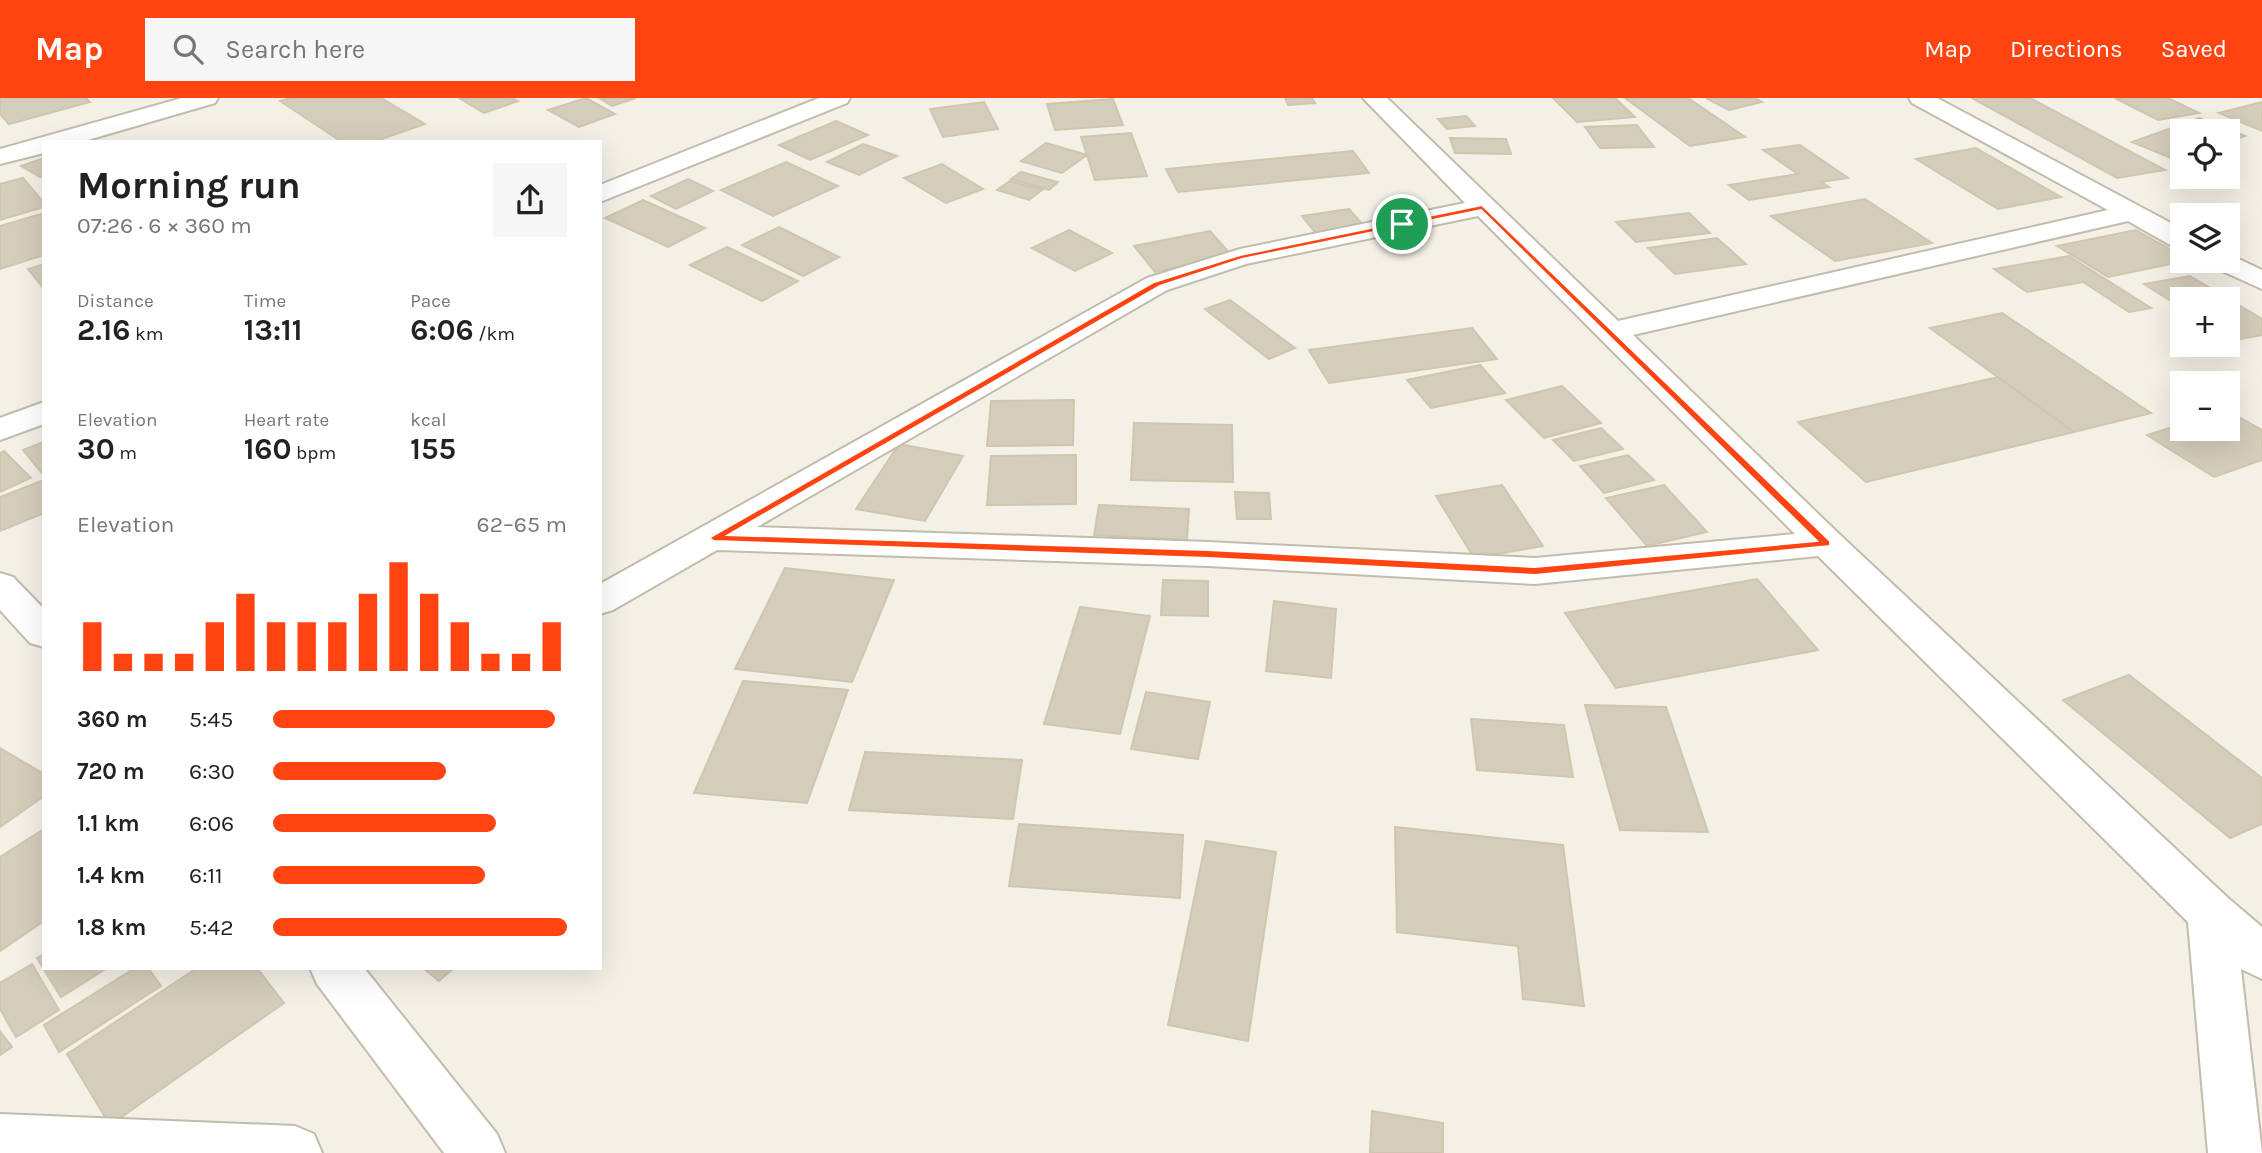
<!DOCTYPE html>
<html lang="en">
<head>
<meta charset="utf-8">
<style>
  body { margin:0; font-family:Karla,sans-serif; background:#f6f6f6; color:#222; height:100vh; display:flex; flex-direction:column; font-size:26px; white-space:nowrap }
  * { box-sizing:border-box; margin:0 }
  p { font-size:23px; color:#767676 }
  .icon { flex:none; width:38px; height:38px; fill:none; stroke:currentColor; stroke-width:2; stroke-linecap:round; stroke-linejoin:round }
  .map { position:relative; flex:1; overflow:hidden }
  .side { position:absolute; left:42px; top:42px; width:560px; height:830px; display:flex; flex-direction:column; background:#fff; border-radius:0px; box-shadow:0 7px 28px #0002 }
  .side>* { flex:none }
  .controls { position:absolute; left:2170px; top:21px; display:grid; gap:14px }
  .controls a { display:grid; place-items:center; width:70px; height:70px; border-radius:0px; background:#fff; box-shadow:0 7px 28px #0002; font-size:35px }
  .pin { position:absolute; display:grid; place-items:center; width:60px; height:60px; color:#fff; margin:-30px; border:4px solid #fff; border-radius:50%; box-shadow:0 2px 7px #0007 }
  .round { display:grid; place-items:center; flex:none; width:74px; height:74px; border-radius:0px; background:#f6f6f6 }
  .summary { display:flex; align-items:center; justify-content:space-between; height:119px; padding:0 35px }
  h1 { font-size:38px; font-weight:700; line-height:52px }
  .metrics { display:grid; grid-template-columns:repeat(3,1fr); gap:10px; height:119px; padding:7px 35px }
  .metrics div { display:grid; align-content:center }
  .metrics b { font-size:30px; font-weight:700 }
  .metrics small { font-size:19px; font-weight:400 }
  .metrics p { font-size:19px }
  .chart { height:196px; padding:14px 35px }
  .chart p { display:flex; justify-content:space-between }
  .chart svg { width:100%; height:126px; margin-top:7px; stroke:#ff4412; stroke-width:6 }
  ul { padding:0 35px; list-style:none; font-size:23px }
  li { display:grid; grid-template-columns:112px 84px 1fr; align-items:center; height:52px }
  li i { height:18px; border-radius:9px; background:#ff4412 }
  header { display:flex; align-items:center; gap:42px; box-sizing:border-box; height:98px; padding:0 35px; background:#ff4412; color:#fff }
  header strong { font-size:33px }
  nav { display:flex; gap:38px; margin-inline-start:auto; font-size:24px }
  .search { width:490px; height:63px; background:#f6f6f6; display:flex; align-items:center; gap:18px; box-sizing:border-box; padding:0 24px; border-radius:0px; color:#767676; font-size:26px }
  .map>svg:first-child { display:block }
  .building { fill:#d5cdbb; stroke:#d0c5ae; stroke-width:2 }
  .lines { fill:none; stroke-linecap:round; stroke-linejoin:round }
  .street-casing { stroke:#c2bcab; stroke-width:4 }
  .street { fill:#fff; fill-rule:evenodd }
  .route { fill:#ff4412; stroke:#fff; stroke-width:2; fill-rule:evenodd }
</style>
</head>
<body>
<header>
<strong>Map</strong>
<div class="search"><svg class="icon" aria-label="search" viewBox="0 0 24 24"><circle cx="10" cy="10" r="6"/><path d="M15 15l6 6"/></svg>Search here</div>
<nav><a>Map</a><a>Directions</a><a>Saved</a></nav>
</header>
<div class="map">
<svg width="2262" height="1055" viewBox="0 0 2262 1055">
  <rect width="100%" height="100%" fill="#f3f0e6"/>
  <path class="building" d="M0 0H86L90 4 9 26 0 16Z
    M291 0H381L425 26 373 44H342L280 3Z
    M459 0H512L518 3 484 15Z
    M586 0 615 16 579 29 548 12Z
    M599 0H636L612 8Z
    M1285 0H1312L1315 5 1288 7Z
    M1553 0H1615L1635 19 1577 24Z
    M1625 0H1688L1745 39 1690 48Z
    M1706 0H1754L1762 4 1729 12Z
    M1972 0H2030L2165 72 2117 80Z
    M2115 0H2168L2199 15 2158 22Z
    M1113 1 1123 27 1055 32 1047 6Z
    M984 4 998 31 943 39 930 11Z
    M2262 4V33L2219 15Z
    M1466 18 1475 28 1447 31 1438 21Z
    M2199 20 2245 38 2228 44V33H2182V61L2178 63 2132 44Z
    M836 23 868 37 810 62 779 47Z
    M1637 27 1654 49 1600 50 1585 29Z
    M1131 35 1147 78 1095 82 1081 39Z
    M1450 40 1506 41 1511 56 1455 55Z
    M1046 45 1087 57 1062 75 1021 63Z
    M863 46 897 58 859 77 827 64Z
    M1800 47 1848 80 1821 84 1829 89 1749 102 1729 87 1798 76 1763 52Z
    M1976 50 2061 99 1998 111 1916 61Z
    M1353 53 1369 75 1178 94 1166 71Z
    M44 60V78L40 79 21 68Z
    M786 64 838 88 773 118 721 92Z
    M942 66 983 91 946 105 904 80Z
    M1021 74 1058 84 1049 92 1011 81Z
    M23 80 44 105V109L0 122V86Z
    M688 81 713 93 676 111 651 98Z
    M1010 83 1042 92 1029 102 997 92Z
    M1865 101 1932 145 1835 163 1771 118Z
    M643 102 705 130 668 149 605 120Z
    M1349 111 1365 129 1317 137 1302 118Z
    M44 115V157L0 171V128Z
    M1689 115 1710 135 1636 144 1616 124Z
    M779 129 839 159 803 178 742 147Z
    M1069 132 1112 155 1075 173 1032 150Z
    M2136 132 2182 158V163H2185L2108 179 2057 148Z
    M1210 133 1232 158 1155 174 1134 148Z
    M1717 140 1746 166 1675 176 1648 150Z
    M727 149 798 183 762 203 690 167Z
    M2069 158 2151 210 2129 214 2083 184 2027 194 1994 171Z
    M44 166V191L28 171Z
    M2190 178 2262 221V237L2235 242 2228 238V201H2182V210L2144 186Z
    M1230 202 1295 250 1269 261 1205 211Z
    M2002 215 2151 315 2074 334 1930 230Z
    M1472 230 1497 261 1329 285 1309 252Z
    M1480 267 1505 295 1431 310 1407 282Z
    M1998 279 2074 334 1866 384 1798 324Z
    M1562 288 1601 325 1544 340 1506 302Z
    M1074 302 1073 347 987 348 991 303Z
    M2228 313 2262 332V362L2214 379 2147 337 2182 326V331H2228Z
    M1134 325 1232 327 1233 384 1131 382Z
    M1601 330 1623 351 1574 363 1553 342Z
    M44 344V378L23 352Z
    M899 346 963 358 925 423 856 411Z
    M4 353 31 380 0 394V355Z
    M1076 357V406L987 407 991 358Z
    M1628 357 1654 382 1604 395 1580 368Z
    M44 382V415L0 433V399Z
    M1502 387 1543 448 1474 460 1436 398Z
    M1664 387 1707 434 1647 448 1606 400Z
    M1235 394 1269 395 1271 421H1237Z
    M1099 407 1189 411 1187 442 1094 437Z
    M785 470 894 482 852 584 735 571Z
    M1757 481 1818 552 1616 590 1565 515Z
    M1163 482 1208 483V518L1161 517Z
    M1274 503 1336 511 1331 580 1266 573Z
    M1080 509 1150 518 1120 636 1044 626Z
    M2129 577 2262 680V726L2230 740 2063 602Z
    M743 583 848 592 807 705 694 695Z
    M1146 594 1210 604 1198 661 1131 651Z
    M1585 607 1666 609 1708 734 1620 732Z
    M1471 621 1564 627 1573 679 1477 672Z
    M0 650 44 676V698L0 729Z
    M865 654 1022 662 1013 721 849 712Z
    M1019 726 1183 737 1180 800 1009 788Z
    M1395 729 1563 747 1584 908 1523 901 1518 848 1397 834Z
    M44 731V823L0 853V759Z
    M1206 743 1276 754 1248 943 1168 927Z
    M44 856V870H107L61 899 37 860Z
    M32 866 59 912 16 939 0 911V885Z
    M135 870H148L161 888 59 954 44 927Z
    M197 870H257L284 905 110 1027 67 956Z
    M423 870H454L439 883Z
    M0 933 12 949 0 957Z
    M1372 1013 1443 1025V1055H1370Z"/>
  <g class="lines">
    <g class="street-casing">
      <path id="street" d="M182 0H218L215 5 81 44H44V55L0 66V51Z
        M819 0H850L847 5 600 104V87Z
        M1363 0H1387L1618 223 2108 112 1912 5 1909 0H1937L2182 131V150L2172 148 2128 123 1633 237 1839 436 2228 800 2262 829V881L2241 871 2262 1055H2208L2188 824 1818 458 1535 486 1208 468 717 452 613 512 600 516V486L1147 180 1240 151 1465 105ZM1478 118 1795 436 1535 460 1208 444 757 429 1167 192 1246 166Z
        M2228 156 2262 172V191L2213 169 2209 163H2228Z
        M44 304V326L0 342V320Z
        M0 475 13 479 44 511V549L30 545 0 512Z
        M310 870H364L497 1036 505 1055H444L317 886Z
        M0 1016 295 1028 314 1036 322 1055H0Z"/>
    </g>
    <use href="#street" class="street"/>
  </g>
  <path class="route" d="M1482 107 1830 443V448L1535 477 1208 460 714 443 709 440 1154 184 1240 157ZM1481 112 1817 443 1535 469 1208 452 728 437 1160 188 1242 161Z"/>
</svg>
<div class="controls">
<a><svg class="icon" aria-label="locate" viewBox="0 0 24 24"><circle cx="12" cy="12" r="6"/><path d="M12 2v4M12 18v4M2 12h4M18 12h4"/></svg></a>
<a><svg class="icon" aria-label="layers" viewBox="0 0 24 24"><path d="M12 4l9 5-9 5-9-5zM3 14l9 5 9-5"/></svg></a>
<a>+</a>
<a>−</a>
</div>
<div class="pin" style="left:1402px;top:126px;background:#1e9e55"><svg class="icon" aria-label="arrive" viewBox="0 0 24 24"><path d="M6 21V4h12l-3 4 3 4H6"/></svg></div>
<section class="side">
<div class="summary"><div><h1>Morning run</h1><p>07:26 · 6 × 360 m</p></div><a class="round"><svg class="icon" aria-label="share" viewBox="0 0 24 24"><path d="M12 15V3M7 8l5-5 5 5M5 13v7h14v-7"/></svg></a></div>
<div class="metrics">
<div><p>Distance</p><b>2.16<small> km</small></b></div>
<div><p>Time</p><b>13:11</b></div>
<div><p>Pace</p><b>6:06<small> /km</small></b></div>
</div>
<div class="metrics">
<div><p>Elevation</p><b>30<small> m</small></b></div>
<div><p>Heart rate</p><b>160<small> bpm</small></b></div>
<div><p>kcal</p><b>155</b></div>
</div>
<div class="chart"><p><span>Elevation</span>62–65 m</p>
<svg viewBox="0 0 160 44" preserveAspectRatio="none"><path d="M5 44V27M15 44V38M25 44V38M35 44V38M45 44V27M55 44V17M65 44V27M75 44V27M85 44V27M95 44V17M105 44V6M115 44V17M125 44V27M135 44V38M145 44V38M155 44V27"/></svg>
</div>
<ul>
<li><b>360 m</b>5:45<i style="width:96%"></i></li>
<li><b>720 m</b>6:30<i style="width:59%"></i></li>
<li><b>1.1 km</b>6:06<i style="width:76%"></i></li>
<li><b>1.4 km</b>6:11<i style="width:72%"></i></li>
<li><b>1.8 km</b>5:42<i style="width:100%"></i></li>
</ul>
</section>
</div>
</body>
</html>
